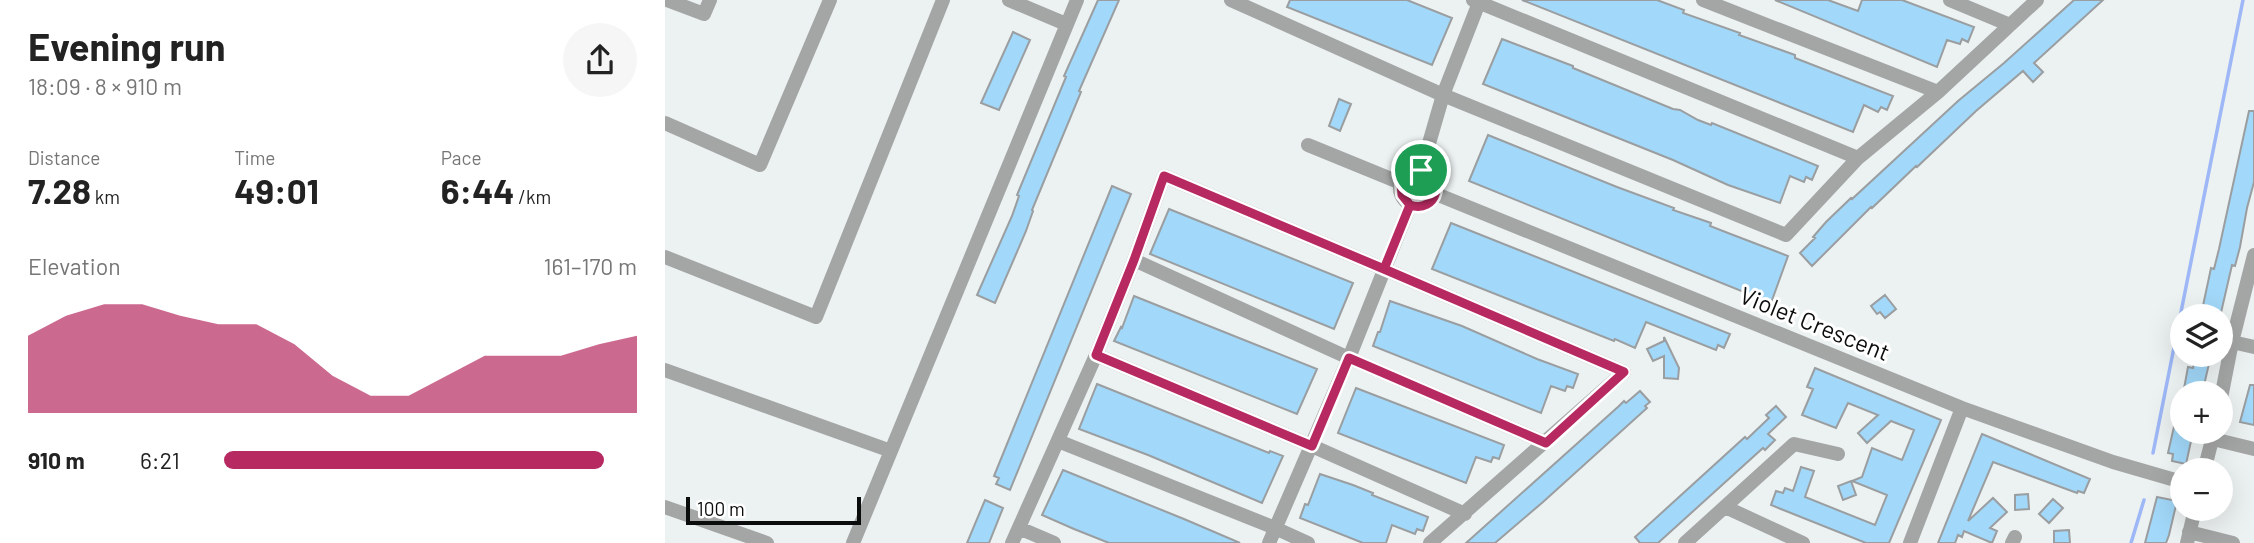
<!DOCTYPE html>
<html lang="en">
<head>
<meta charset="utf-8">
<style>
  body { margin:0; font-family:Barlow,sans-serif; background:#f6f6f6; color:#222; height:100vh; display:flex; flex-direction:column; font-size:26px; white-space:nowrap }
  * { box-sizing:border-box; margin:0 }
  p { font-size:23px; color:#767676 }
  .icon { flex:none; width:38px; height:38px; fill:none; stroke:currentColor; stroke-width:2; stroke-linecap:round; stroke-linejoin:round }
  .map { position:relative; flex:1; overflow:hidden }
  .sheet { display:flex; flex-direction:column; background:#fff; width:665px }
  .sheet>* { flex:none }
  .fabs { position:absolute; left:1505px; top:304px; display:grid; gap:14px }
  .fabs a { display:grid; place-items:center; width:63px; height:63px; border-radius:50%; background:#fff; box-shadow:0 7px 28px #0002; font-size:35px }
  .scale { position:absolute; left:21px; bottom:18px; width:175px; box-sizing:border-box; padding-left:7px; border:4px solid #0b0d0d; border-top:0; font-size:19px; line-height:24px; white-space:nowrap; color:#0b0d0d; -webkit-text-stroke:5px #fff; paint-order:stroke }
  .pin { position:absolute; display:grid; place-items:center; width:60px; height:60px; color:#fff; margin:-30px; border:4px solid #fff; border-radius:50%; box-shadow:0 2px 7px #0007 }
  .round { display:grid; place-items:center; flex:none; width:74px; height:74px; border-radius:37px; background:#f6f6f6 }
  .overview { display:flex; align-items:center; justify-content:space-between; height:119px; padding:0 28px }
  h1 { font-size:38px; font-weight:700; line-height:52px }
  .stats { display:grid; grid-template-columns:repeat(3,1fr); gap:10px; height:119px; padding:7px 28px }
  .stats div { display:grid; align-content:center }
  .stats b { font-size:35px; font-weight:700 }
  .stats small { font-size:19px; font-weight:400 }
  .stats p { font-size:19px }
  .chart { height:196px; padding:14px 28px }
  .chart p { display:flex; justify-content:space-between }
  .chart svg { width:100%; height:126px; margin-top:7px; fill:#b72a61; opacity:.7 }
  ul { padding:0 28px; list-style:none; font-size:23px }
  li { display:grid; grid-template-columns:112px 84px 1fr; align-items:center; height:52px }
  li i { height:18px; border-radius:9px; background:#b72a61 }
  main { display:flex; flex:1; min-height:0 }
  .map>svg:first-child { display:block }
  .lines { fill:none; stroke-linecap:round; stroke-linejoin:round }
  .stream { stroke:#9db7f7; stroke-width:3.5 }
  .building { fill:#a2d8f9; stroke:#9a9ea0; stroke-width:2 }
  .street { stroke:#a4a6a5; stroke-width:14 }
  .route-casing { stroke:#fff; stroke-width:14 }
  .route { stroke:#b72a61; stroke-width:9 }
  .labels { text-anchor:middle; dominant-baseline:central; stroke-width:6; stroke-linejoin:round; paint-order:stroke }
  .street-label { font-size:24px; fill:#0b0d0d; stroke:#fff }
</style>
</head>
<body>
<main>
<section class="sheet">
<div class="overview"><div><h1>Evening run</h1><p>18:09 · 8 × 910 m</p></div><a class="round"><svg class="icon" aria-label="share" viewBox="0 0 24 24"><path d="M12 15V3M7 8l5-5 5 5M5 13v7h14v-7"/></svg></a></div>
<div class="stats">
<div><p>Distance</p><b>7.28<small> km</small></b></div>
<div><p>Time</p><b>49:01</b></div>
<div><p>Pace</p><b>6:44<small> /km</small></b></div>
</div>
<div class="chart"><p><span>Elevation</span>161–170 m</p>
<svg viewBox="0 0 160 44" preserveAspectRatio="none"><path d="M0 44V17L10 10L20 6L30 6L40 10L50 13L60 13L70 20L80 31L90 38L100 38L110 31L120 24L130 24L140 24L150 20L160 17V44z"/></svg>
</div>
<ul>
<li><b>910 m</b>6:21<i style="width:92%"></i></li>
</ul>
</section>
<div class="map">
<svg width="1589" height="543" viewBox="0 0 1589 543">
  <rect width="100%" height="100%" fill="#ecf1f2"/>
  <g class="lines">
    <path class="stream" d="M1488 453 1578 0
      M1466 543 1479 500"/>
  </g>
  <path class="building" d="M433 0H454L414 91 416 92 367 210 368 211 361 231 330 303 312 295 347 216 354 196 352 195 401 77 399 76Z
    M625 0H742L787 18 767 65 622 7Z
    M857 0H992L1019 10 1018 13 1075 33 1074 35 1130 55V58L1228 96 1222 110 1216 107 1213 112 1199 105 1188 132Z
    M1110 0H1163L1193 11 1197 0H1237L1309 27 1303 42 1297 39 1295 44 1282 40 1272 67Z
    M1409 0H1438L1369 63 1378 72 1368 82 1358 71 1311 111 1252 167 1251 166 1207 208 1206 207 1147 266 1135 253 1150 238 1148 237 1161 222 1186 198 1187 199 1293 101 1339 63Z
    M348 32 365 40 334 110 316 103Z
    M837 39 908 66V68L1008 109 1015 110 1033 120 1046 125 1047 123 1153 166 1147 180 1141 177 1139 182 1125 176 1115 203 1063 185 1008 160 818 84Z
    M674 99 686 104 675 131 664 126Z
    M1584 111H1589V182L1582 208 1575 247 1570 266 1567 265 1555 317 1536 315 1546 268 1549 269 1554 249Z
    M823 135 952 187 1009 208 1008 210 1046 223 1045 226 1063 233 1123 256 1106 303 804 181Z
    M447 186 466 194 345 490 331 484 334 478 329 476Z
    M504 209 688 283 669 329 485 254Z
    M786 223 1065 334 1059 348 1053 345 1051 350 981 322 970 348 950 339 949 341 767 269Z
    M1220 295 1231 309 1220 318 1215 312 1212 314 1206 306Z
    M469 296 652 369 632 414 449 341 456 327 457 328Z
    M725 301 797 326 872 359 913 374 908 388 902 386 900 391 886 386 876 413 708 346 713 332H715Z
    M999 337 1014 368 1013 379 999 378V356L988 361 982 349 999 341Z
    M1531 355H1546L1537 394H1518L1523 367 1528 368Z
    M1150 368 1276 420 1224 543H1201L1106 505 1111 491 1118 493 1120 488 1128 491 1136 467 1149 471 1140 497 1210 525 1222 495 1187 481 1197 477 1207 448 1237 460 1249 430 1226 421 1202 443 1193 433 1213 415 1183 403 1171 428 1137 415 1148 389 1142 387Z
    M432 384 604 453 605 451 618 456 597 503 483 455 414 429Z
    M1585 385H1589V425L1575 422Z
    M691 388 839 445 834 459 828 457 826 462 811 457 801 483 673 433Z
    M975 391 985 402 980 406 982 408 878 502 830 543H801L954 406 959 401 961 403Z
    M1111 406 1121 417 1103 434 1110 440 1100 450 1098 448 993 543H975L970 537 1080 437 1082 439 1104 418 1101 415Z
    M1513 409 1517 410V432H1528L1521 464 1507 461 1508 454 1503 453Z
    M1317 434 1425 479 1419 493 1413 491 1412 493 1328 462 1303 521 1328 498 1342 512 1325 528 1332 531 1327 543 1299 531 1297 537 1293 535 1290 543H1273Z
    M398 470 519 519 575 543H444L409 529 377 515Z
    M655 474 688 485 708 493 707 495 763 517 758 531 752 529 750 534 727 525 721 543H698L635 518 640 504 643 505Z
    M1186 481 1191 495 1178 500 1173 486Z
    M1363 494 1364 509 1350 510V495Z
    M1492 497 1512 501 1504 535 1501 543H1480Z
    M1388 499 1398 508 1384 523 1374 514Z
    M320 500 338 508 324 543H302Z
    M1404 530 1405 543H1389V531Z"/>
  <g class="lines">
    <path class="street" d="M2 0 39 14 45 0
      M344 0 401 24
      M566 0 778 95 1121 235 1193 158 1273 92 1372 0
      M808 0 1193 158
      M1038 0 1273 92
      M1285 0 1345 25
      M0 123 95 165 165 0
      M643 145 736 183
      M735 188a18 18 0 1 1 36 0a18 18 0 1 1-36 0Z
      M756 171 778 95 815 0
      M771 194 1297 408 1448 462 1517 482
      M0 257 151 317 278 0
      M469 260 684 358 881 443
      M1567 342 1589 347
      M431 355 647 446 800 514
      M0 370 226 451
      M1556 398 1567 342 1589 255
      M1548 439 1589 449
      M393 441 610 528 643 543
      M1539 471 1549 432
      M0 507 102 543
      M1060 507 1138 543
      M354 528 389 543
      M1524 532 1568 543
      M188 543 412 0
      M347 543 431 355 469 260 499 176 719 269 959 372 765 543
      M604 543 684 358 745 205
      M1020 543 1129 444 1173 454
      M1245 543 1297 408
      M1347 543 1350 537
      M1522 543 1530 509"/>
  </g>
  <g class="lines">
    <g class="route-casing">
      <path id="route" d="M756 170 744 173 736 183 737 195 745 205 719 269 499 176 469 260 431 355 647 446 684 358 881 443 959 372 719 269 745 205C772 214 782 177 756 170"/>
    </g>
    <use href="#route" class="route"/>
  </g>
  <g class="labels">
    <g class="street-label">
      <text transform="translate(1150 323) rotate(22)">Violet Crescent</text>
    </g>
  </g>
</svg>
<div class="fabs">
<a><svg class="icon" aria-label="layers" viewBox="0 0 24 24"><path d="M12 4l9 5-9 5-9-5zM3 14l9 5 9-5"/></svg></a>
<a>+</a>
<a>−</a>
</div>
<div class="scale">100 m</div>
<div class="pin" style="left:756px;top:170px;background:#1e9e55"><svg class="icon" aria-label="arrive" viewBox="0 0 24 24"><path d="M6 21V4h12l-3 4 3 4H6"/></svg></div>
</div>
</main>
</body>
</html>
